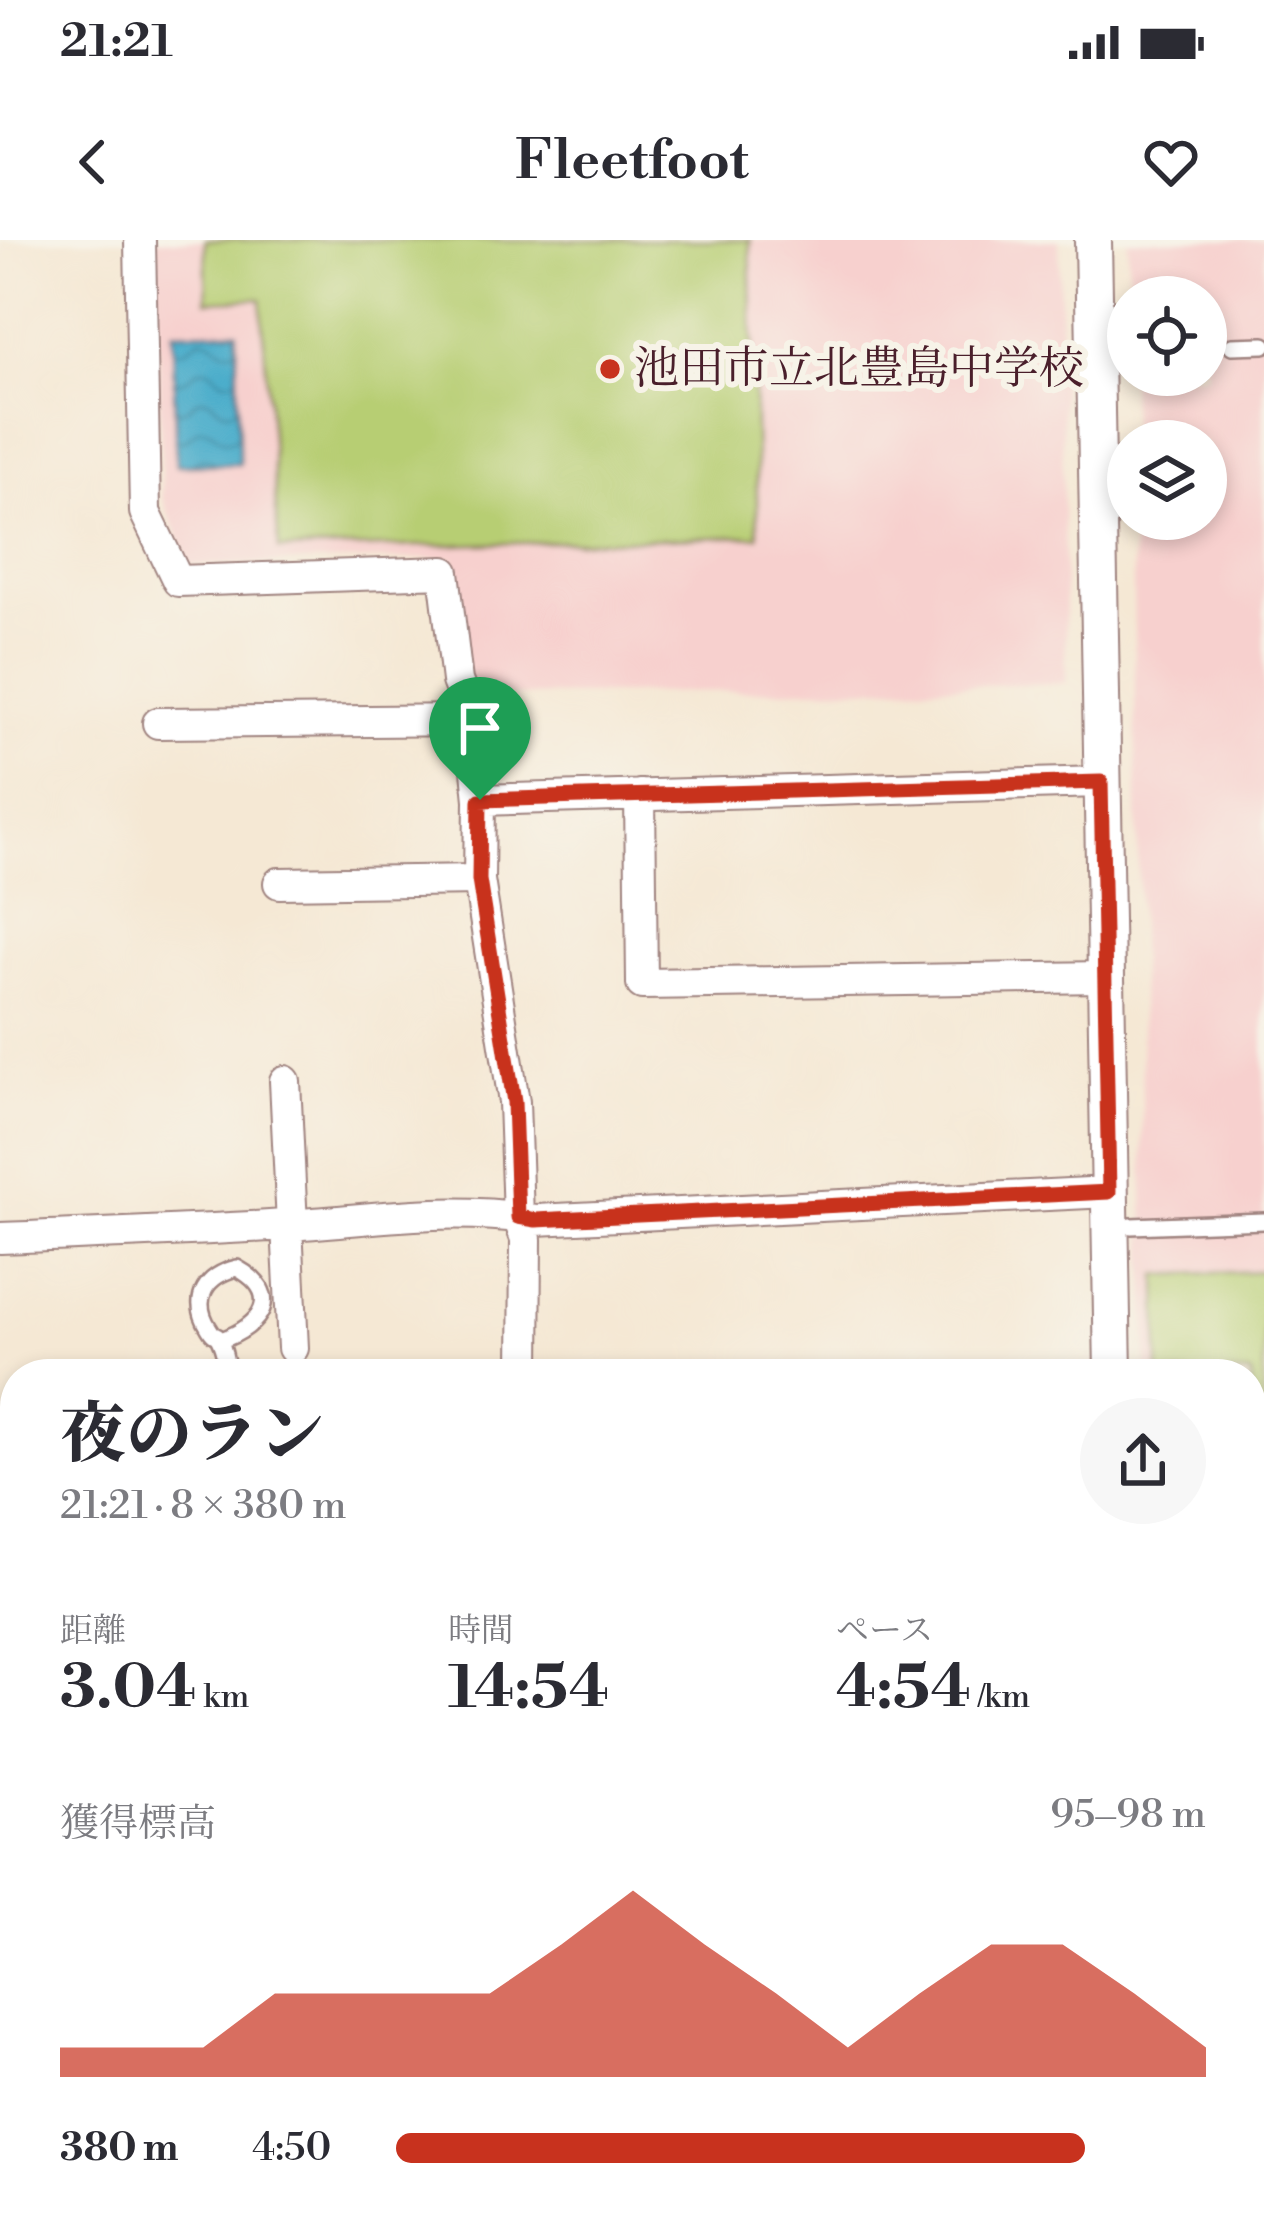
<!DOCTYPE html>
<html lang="ja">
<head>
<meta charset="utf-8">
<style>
  body { margin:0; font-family:"Libre Bodoni","Noto Serif JP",serif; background:#f7f7f7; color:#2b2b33; height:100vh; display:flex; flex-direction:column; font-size:45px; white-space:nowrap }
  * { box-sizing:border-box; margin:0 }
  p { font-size:39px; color:#7c7c81 }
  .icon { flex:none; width:66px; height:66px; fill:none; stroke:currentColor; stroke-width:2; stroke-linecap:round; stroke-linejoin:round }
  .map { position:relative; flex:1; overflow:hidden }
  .side { position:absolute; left:0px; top:1119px; width:1266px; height:861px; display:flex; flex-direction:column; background:#fff; border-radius:48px 48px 0 0; box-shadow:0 6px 18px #0003 }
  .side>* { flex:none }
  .tools { position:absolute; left:1107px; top:36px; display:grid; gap:24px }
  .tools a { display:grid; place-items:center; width:120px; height:120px; border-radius:50%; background:#fff; box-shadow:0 6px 18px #0003; font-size:60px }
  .pin { position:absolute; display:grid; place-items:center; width:102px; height:102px; color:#fff; margin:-123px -51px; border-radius:50% 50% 50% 0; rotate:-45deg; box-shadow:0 0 12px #0007 }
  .pin .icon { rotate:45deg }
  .round { display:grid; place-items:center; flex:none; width:126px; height:126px; border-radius:63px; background:#f7f7f7 }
  .head { display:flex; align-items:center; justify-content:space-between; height:204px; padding:0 60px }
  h1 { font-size:66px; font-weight:800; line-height:90px }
  .metrics { display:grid; grid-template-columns:repeat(3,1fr); gap:18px; height:204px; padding:12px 60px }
  .metrics div { display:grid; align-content:center }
  .metrics b { font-size:60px; font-weight:800 }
  .metrics small { font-size:33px; font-weight:400 }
  .metrics p { font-size:33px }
  .chart { height:336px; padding:24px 60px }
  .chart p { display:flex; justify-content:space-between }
  .chart svg { width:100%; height:216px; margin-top:12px; fill:#c8321e; opacity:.7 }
  ul { padding:0 60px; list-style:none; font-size:39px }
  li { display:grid; grid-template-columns:192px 144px 1fr; align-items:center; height:90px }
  li i { height:30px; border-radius:15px; background:#c8321e }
  .status { display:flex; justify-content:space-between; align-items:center; height:84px; padding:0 60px; background:#fff; direction:ltr }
  .status svg { height:33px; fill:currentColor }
  header { display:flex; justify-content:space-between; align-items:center; height:156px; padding:0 60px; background:#fff; font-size:54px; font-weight:800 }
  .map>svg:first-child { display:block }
  .built { fill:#f7d0ce }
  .park { fill:#b7ce73; stroke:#80764f; stroke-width:3 }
  .water { fill:url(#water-waves); stroke:#4b667b; stroke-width:3 }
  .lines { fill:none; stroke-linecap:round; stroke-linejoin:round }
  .service-casing { stroke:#a08480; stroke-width:20 }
  .minor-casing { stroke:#a08480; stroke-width:34 }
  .tertiary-casing { stroke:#a08480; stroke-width:40 }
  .service { stroke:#fff; stroke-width:15 }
  .minor { stroke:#fff; stroke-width:30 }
  .tertiary { stroke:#fff; stroke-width:36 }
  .route-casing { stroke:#fff; stroke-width:24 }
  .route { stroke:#c8321e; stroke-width:15 }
  .poi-dot { fill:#c8321e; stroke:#f7f3e8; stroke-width:4.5 }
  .labels { text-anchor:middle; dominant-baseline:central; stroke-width:12; stroke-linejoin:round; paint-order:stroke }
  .poi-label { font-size:45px; fill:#4a1f2b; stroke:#f7f3e8; text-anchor:start }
</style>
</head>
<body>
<div class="status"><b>21:21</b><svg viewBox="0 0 49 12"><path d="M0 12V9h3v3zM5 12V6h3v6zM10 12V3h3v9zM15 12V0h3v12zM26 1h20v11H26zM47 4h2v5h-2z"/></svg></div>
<header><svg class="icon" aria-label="back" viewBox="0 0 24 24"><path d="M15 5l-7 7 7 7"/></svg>Fleetfoot<svg class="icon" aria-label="heart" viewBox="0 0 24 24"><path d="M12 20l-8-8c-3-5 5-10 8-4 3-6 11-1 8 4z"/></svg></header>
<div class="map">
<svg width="1264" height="1978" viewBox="0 0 1264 1978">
  <defs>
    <pattern id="water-waves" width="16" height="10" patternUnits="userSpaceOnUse" patternTransform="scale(3)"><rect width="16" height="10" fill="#4cadcb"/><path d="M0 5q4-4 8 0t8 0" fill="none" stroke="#418ca5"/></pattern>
  </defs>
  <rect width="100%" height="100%" fill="#f7f3e8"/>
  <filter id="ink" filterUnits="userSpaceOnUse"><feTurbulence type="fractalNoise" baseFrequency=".00833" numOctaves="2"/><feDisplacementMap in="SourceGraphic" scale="24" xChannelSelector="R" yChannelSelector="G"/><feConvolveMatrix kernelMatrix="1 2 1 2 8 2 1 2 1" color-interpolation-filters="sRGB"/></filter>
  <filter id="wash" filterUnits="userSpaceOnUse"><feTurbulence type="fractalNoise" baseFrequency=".004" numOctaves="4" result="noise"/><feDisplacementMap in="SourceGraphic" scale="48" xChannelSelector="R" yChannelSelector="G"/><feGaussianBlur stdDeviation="2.7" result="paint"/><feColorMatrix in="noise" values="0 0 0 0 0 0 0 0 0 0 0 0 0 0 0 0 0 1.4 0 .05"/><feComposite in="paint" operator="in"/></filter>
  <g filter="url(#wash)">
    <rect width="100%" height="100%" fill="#f5e8d4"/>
    <path class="built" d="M155 0H1059L1066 443 477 457 468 443 453 318 190 325 162 257Z
      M1128 0H1264V1522H1251V1134H1147L1132 279H1206V201H1131L1130 135H1206V57H1129Z"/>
    <path class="park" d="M205 0H750L758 296 279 310 261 59 207 61Z
      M1264 1031V1507L1251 1508V1134H1159L1158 1035Z"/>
    <path class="water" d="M237 91 239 224 176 225 173 92Z"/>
  </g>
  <g filter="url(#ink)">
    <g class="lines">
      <g class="service-casing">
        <path id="service" d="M1232 106 1264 105
          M1131 986 1264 981
          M221 1100C262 1086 284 1054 237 1028 207 1035 190 1058 209 1088 217 1102 215 1089 221 1104 225 1113 226 1125 228 1134
          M0 1211 15 1259
          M0 1319 15 1286"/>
      </g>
      <g class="minor-casing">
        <path id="minor" d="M140 0 145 272 178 341 444 332 457 441 472 480 480 560 479 640 514 862 518 977 526 999 525 1134
          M158 483 472 480
          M640 555 642 744 1105 737
          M480 560 1101 542
          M279 643 479 640
          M285 841 292 985
          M287 985 293 1108
          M0 998C96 994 191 991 287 985 370 980 452 965 536 980L1109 952
          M1251 1539H1264
          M0 1547H15
          M81 1965V1978
          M543 1965 544 1978
          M734 1978 735 1965
          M908 1978 909 1965"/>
      </g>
      <g class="tertiary-casing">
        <path id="tertiary" d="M1093 0 1113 1134
          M1109 1978V1965"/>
      </g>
      <use href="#service" class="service"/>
      <use href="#minor" class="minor"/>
      <use href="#tertiary" class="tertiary"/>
    </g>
  </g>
  <g class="lines" filter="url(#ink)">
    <g class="route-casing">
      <path id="route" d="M1101 542 1109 952 536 980 518 977 514 862 479 640 480 560Z"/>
    </g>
    <use href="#route" class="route"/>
  </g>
  <circle class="poi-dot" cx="610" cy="129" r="12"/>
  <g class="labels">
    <g class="poi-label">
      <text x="634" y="129">池田市立北豊島中学校</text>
    </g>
  </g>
</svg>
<div class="tools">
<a><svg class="icon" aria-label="locate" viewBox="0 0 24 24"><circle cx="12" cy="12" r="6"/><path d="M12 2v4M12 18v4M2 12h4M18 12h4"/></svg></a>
<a><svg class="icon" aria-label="layers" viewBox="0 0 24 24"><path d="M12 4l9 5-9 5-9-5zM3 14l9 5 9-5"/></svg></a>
</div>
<div class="pin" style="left:480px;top:560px;background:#1e9e55"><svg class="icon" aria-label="arrive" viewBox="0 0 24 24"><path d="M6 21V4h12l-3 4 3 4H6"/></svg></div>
<section class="side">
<div class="head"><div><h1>夜のラン</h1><p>21:21 · 8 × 380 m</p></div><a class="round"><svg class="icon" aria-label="share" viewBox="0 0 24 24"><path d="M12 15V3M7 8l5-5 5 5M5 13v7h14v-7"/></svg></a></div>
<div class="metrics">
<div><p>距離</p><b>3.04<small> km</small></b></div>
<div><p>時間</p><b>14:54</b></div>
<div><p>ペース</p><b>4:54<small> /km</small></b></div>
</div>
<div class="chart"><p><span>獲得標高</span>95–98 m</p>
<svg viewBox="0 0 160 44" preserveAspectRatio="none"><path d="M0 44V38L10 38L20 38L30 27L40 27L50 27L60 27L70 17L80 6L90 17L100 27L110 38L120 27L130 17L140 17L150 27L160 38V44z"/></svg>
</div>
<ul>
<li><b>380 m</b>4:50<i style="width:85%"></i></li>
</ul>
</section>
</div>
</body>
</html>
